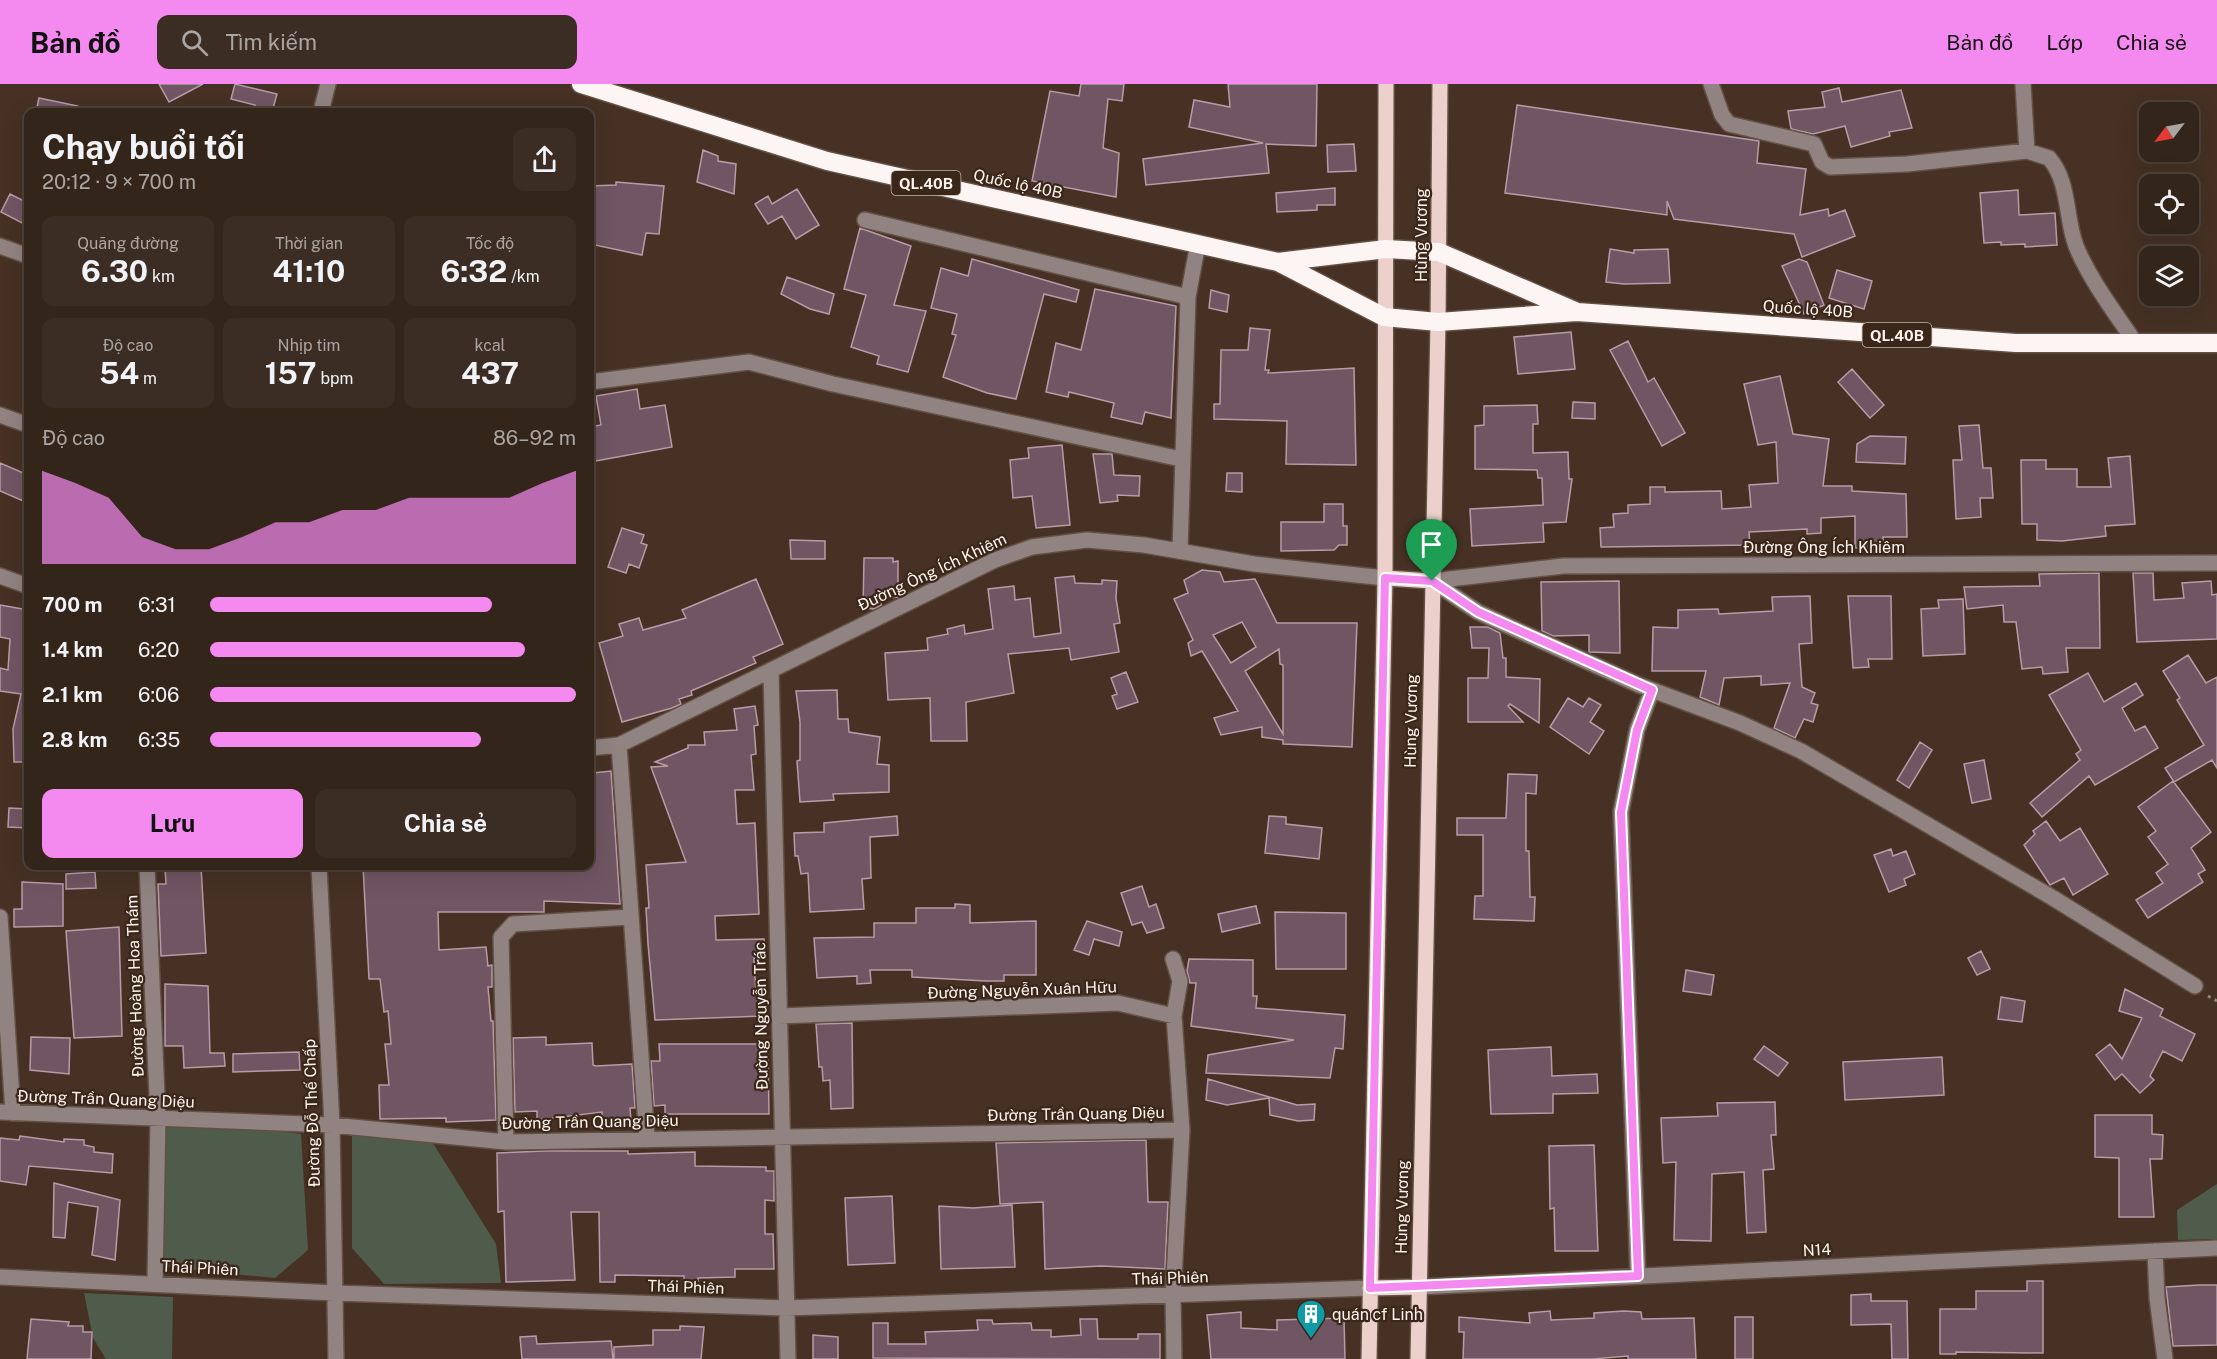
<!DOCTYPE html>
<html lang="vi">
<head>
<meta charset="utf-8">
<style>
  body { margin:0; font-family:"Public Sans",sans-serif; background:#3c2d24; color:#f1f3f6; height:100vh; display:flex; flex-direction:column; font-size:22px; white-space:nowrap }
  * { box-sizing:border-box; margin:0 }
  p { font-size:20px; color:#a9a5a3 }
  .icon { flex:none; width:33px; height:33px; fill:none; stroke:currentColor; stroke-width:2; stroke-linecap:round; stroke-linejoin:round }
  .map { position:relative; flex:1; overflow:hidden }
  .details { position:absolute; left:24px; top:24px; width:570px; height:762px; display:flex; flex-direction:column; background:#34251b; border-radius:12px; box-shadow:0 6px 24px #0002,0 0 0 2px #4e423a }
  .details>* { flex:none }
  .needle { width:39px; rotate:238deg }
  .buttons { position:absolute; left:2139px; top:18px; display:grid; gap:12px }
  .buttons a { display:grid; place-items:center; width:60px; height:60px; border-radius:12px; background:#34251b; box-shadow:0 6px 24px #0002,0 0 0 2px #4e423a; font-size:30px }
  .pin { position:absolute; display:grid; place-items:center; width:51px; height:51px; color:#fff; margin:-62px -26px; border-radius:50% 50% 50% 0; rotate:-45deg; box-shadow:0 0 6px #0007 }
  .pin .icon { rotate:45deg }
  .round { display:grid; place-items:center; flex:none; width:63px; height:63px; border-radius:12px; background:#3c2d24 }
  .summary { display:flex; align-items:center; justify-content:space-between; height:102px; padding:0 18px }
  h1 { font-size:33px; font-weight:700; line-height:45px }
  .stats { display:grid; grid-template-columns:repeat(3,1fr); gap:9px; height:102px; padding:6px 18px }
  .stats div { display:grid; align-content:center; border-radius:12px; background:#3c2d24; text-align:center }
  .stats b { font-size:30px; font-weight:700 }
  .stats small { font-size:16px; font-weight:400 }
  .stats p { font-size:16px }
  .chart { height:168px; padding:12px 18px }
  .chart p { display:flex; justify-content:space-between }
  .chart svg { width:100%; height:108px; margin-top:6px; fill:#f489f0; opacity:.7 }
  .cta { display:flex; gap:12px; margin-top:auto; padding:12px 18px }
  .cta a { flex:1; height:69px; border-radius:12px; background:#f489f0; color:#111; font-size:24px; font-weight:700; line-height:69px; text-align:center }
  .cta a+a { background:#3c2d24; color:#f1f3f6 }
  ul { padding:0 18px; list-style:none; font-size:20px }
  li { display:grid; grid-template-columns:96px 72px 1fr; align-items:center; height:45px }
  li i { height:15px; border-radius:8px; background:#f489f0 }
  header { display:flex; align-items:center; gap:36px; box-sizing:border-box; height:84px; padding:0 30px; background:#f489f0; color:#111 }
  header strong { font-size:28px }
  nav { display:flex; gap:33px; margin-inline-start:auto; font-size:21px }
  .search { width:420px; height:54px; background:#3c2d24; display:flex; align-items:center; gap:15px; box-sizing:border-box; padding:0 21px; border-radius:12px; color:#a9a5a3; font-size:22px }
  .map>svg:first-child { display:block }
  .green { fill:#4f5c4b }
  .building { fill:#705662; stroke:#b89ba7; stroke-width:1.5; fill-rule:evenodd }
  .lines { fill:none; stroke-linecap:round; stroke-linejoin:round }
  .minor-casing { stroke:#635044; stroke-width:18 }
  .major-casing { stroke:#635044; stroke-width:18 }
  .highway-casing { stroke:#635044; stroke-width:21 }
  .path { stroke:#96857b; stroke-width:3; stroke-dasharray:3 4.5; stroke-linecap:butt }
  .minor { stroke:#918381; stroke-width:15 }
  .major { stroke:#ecd0cc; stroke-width:15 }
  .highway { stroke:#fcf5f4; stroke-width:18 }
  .route-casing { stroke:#fff; stroke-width:12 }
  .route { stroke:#f489f0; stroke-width:8 }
  .labels { text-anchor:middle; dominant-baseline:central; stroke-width:4.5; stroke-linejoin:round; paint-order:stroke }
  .shield { fill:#3b271a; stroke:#c3b5ad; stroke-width:1.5 }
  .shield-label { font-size:15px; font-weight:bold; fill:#fdf2ec }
  .street-label { font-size:16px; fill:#fdf2ec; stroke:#3b271a }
  .poi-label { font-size:16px; fill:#fdf2ec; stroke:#3b271a; text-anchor:start }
</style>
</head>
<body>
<header>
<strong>Bản đồ</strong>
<div class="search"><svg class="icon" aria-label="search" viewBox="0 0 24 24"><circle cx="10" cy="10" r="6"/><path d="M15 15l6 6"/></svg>Tìm kiếm</div>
<nav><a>Bản đồ</a><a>Lớp</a><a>Chia sẻ</a></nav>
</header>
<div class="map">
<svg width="2217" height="1275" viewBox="0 0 2217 1275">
  <rect width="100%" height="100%" fill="#463124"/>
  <path class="green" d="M166 1032 301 1050 308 1166 275 1194 163 1183Z
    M352 1051 431 1056 496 1160 501 1199 384 1200 352 1164Z
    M2217 1100V1161L2212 1155 2178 1156 2177 1126Z
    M84 1209 173 1213 172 1275H106L93 1254Z"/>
  <path class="building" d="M159 0H203L169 18Z
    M235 0 277 10 272 28H253L255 21 231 15Z
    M1081 0H1124L1122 17 1108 15 1103 64 1119 69 1116 113 1032 97 1050 7 1079 12Z
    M1228 0H1317L1316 62 1266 60 1269 89 1146 101 1143 75 1263 59 1189 43 1194 16 1230 23Z
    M1839 4 1842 18 1901 6 1912 44 1889 48 1890 52 1851 63 1845 42 1813 50 1791 45 1788 27 1825 23 1822 8Z
    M39 14 78 22V28H36Z
    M1517 21 1759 57 1757 79 1806 85 1800 131 1828 125 1829 132 1845 126 1855 152 1802 173 1794 150 1674 135 1667 117V131L1505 109Z
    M1354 60 1356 87 1328 88 1327 61Z
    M703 66 718 72V77L736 80 734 110 697 98Z
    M616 98 664 102 659 150 646 149 642 171 590 160V102L616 101Z
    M1335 104V121H1317V126L1277 128 1276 109Z
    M797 105 819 141 796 155 782 132 768 140 755 120 768 112 772 120Z
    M2018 106 2019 131 2055 129 2057 161 2025 163V160L2001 161V158L1984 159 1980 109Z
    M10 110 28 119V142L1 128Z
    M860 144 911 162 894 221 926 227 908 288 877 280 879 272 851 263 866 211 844 205Z
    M1610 165 1634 169V166L1668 165 1670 199 1624 200 1606 198Z
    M972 175 1079 206 1076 218 1044 210 1016 315 987 309 943 293 956 251 952 250 957 230 931 224 941 184 968 192Z
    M1799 175 1807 178 1824 221 1804 230 1782 182Z
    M1837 186 1872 197 1864 225 1829 214Z
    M787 193 834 210 829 230 810 225 781 210Z
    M1095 205 1176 222 1171 334 1145 328 1142 340 1111 333 1114 319 1069 308 1068 313 1046 308 1056 259 1081 266Z
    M1211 206 1229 211 1227 228 1209 224Z
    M1250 244 1270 246 1265 286H1269L1268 289 1354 284 1356 381 1286 380 1287 337 1214 335V320H1220L1221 266H1248Z
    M1571 248 1575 285 1518 290 1514 253Z
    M1628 257 1648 298 1654 294 1685 349 1662 362 1610 266Z
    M1852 285 1884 321 1870 334 1838 298Z
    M1780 292 1793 350 1829 355 1823 402H1852V407L1906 410 1907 453H1883V463L1855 464V432L1821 434V449L1807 450V445L1749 448 1750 461 1601 463 1600 444 1614 443 1613 430 1628 429V421L1650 420V403H1665V408L1721 407 1722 425 1751 423 1749 401 1778 399 1776 358 1758 361 1744 300Z
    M637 305 640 325 665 321 672 363 590 378V343L601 341 596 312Z
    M1573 318 1595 319V335L1572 334Z
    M1537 321 1538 340H1533V369L1568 368 1569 395H1572L1566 438 1543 439 1544 458 1472 462 1470 425 1543 421 1542 394H1538L1537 386 1475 385V342L1484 341V322Z
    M1979 341 1983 384H1991L1993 414H1980L1981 433 1956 435 1953 376H1962L1959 342Z
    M1870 352 1906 353 1905 380 1856 378 1857 360Z
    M1062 361 1070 441 1036 444 1032 412 1013 414 1010 376 1029 374 1028 364Z
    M1093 370H1112L1114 391 1140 392 1139 412 1117 411 1118 417 1100 419Z
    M2130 372 2135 440 2105 442 2106 452 2062 457 2037 456V440H2022L2021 376H2046V385H2077V403H2111L2108 374Z
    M0 379 28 391V419L0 407Z
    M1227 389H1242V408L1226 407Z
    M1324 420H1343V442H1347V461H1339L1334 466 1281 467V438H1324Z
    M622 444 644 451 641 459 647 461 639 484 629 480 626 489 608 483Z
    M790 456 825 457V475H791Z
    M864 474H893V478L898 477V513L881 515V521L874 525 863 524Z
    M1202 486 1220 488 1224 498 1255 495 1277 539H1357L1352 663 1283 660V656L1262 653V643L1221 651 1214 634 1238 627 1202 567 1191 572 1188 559 1193 556 1174 515 1188 509 1184 496ZM1242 538 1256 563 1231 579 1213 551ZM1279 565 1280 580 1283 581V650L1245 587Z
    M2099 489 2100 564H2066L2068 588 2043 590 2042 583 2022 585 2016 538H2004L2003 521 1967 525 1964 503 2040 502 2039 490Z
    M2133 489H2153L2154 516 2184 514 2182 499 2211 497 2212 511 2217 510V555L2137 558Z
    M1074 492 1075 499 1102 500V496L1117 497 1116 514 1120 539 1114 540 1119 568 1071 576 1069 564 1008 570 1014 609 966 618 967 657H931L930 614 888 616 885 569 928 566 927 554 948 550 947 545 964 541 965 550 993 545 988 505 1014 502 1015 516 1030 514 1034 553 1061 549 1055 494Z
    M756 495 783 560 753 573 756 579 691 607 692 611 679 615 681 620 672 624 622 638 599 559 623 552 619 540 639 534 643 546 686 534 682 526Z
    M1619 497 1620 569 1589 568V551L1553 552 1542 547 1541 498Z
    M1810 512 1812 559 1799 560 1802 603 1815 609 1811 619 1818 621 1813 638 1804 635 1795 654 1774 644 1790 599 1761 601V592L1724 594 1719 621 1700 613 1706 587H1652L1653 543 1678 544V526L1718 525 1719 530 1773 527 1772 513Z
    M1848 512H1891L1892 575H1868L1869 583 1853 584Z
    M1963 515 1965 570 1923 572 1921 525 1939 524 1938 516Z
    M0 521 28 526V678H14L13 645 21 610 0 607V584L8 586 10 555 0 553Z
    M1470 543H1488L1500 549 1503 574H1506V593L1540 595 1539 639 1510 620 1508 622 1523 638H1468V594H1488L1489 564H1472Z
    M2188 571 2206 599 2217 593V684L2212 676 2174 698 2165 684 2204 661 2177 616 2180 614 2163 587Z
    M1126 588 1138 618 1117 625 1112 612 1117 610 1111 594Z
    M2088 589 2104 618 2136 599 2143 611 2122 624 2135 647 2145 642 2158 664 2095 701 2089 692 2042 733 2030 719 2080 676 2076 670 2081 666 2049 611Z
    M837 606 838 635H848L849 648 880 653 877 680 889 681V708L833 710 834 716 800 718 797 677 800 676V638L796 607Z
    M1568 614 1583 623 1589 614 1601 621 1590 638 1604 647 1589 670 1550 643Z
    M755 622 758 641 754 642 756 670 751 671 754 706H735L737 740 755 739 759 830 715 832 716 856 764 855 765 874H754L756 911H762L764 932 655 936 648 860 646 824H649L646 781 686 778 651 683 668 682 655 678 688 664V661H705L704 648 737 646 734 625Z
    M1920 658 1932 666 1909 704 1897 696Z
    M1984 676 1991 715 1972 719 1964 680Z
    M611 687 620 820 544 817V828H438L439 866 486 863 488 882 492 881V903H488L491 937H493L496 1036 446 1038V1034L380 1035 379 1001H389L385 960H391L388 927 384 928 380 895H369L363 782H554L590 784V706L595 705 593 689Z
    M1508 690 1537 691 1536 710 1526 709V767H1529L1530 813H1535L1534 837 1474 835 1475 812H1483V751H1457V734H1506Z
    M2173 697 2211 748 2191 764 2205 786 2198 790 2203 798 2148 834 2136 816 2163 799 2156 789 2168 780 2148 753 2156 747 2138 723Z
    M9 724 28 725V744L8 743Z
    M897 732 898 751 870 753 871 794 862 795 864 825 810 828 808 789 801 790 798 772H795L794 749 824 748V739Z
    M1269 732 1286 733V740L1322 744 1319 775 1265 769Z
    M2046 737 2060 757 2080 744 2108 790 2073 811 2064 794 2050 801 2024 761 2035 750 2033 747Z
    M1891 765 1893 772 1906 767 1915 790 1904 795 1906 801 1889 808 1874 771Z
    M201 782 206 869 161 872 158 800H166L165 784Z
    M95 788 96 804 66 805V790Z
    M22 798 63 800V842L14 843V825H22Z
    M1142 802 1149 823 1156 820 1164 844 1147 849 1142 838 1132 841 1121 809Z
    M955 820 970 821V839L1036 837V891H1004V897H986L912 893V886H870L871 899 857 900V892L817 894 814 854 874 853V839H916V824H955Z
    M1256 822 1260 839 1222 848 1218 830Z
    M1275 828 1346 829V885H1276Z
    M1087 837 1122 848 1119 862 1094 855 1089 871 1074 866Z
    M119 843 122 952 74 954 66 847Z
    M1981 867 1990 885 1977 891 1968 874Z
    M1189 875 1253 876V912H1257L1256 924 1345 931 1343 965 1335 964 1330 994 1206 989 1208 971 1294 956 1191 942 1196 899H1190L1187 887Z
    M1686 886 1714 891 1711 911 1683 907Z
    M165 900 208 902 210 969H224L225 982 184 984 183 962H165Z
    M2125 905 2163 925 2160 932 2195 950 2182 977 2163 967 2150 992 2154 996 2140 1009 2122 990 2115 996 2096 971 2110 960 2122 975 2142 934 2119 927Z
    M2001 913 2025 917 2022 938 1998 935Z
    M852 939 853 1024 831 1025 830 996 823 997 822 983H819L816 940Z
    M31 953 70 954 69 990 30 986Z
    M546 953V961L592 959 593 981 596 982 632 980 635 1024H630L631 1036 602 1038V1028L537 1036V1027L515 1028 513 954Z
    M659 960H768L769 1030H665V1021L654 1022 651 977H660Z
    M1764 962 1788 979 1778 992 1754 975Z
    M1551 963 1552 992 1597 990 1598 1009 1553 1010V1029L1491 1030 1488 966Z
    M299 968 300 986 233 988V970Z
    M1942 973 1944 1011 1845 1016 1843 978Z
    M1208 995 1297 1021 1315 1020 1314 1036 1298 1037 1270 1031 1269 1014 1227 1021 1206 1016Z
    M1775 1018 1776 1051H1771L1774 1085 1763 1086 1766 1148 1747 1149 1744 1088 1712 1090 1711 1157 1674 1156 1676 1078 1663 1079 1661 1034 1718 1032 1717 1019Z
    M2095 1031H2152V1050L2163 1051 2162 1075H2150L2154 1133H2119V1074L2095 1073Z
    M20 1052 64 1058V1055L84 1056V1061L94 1063V1068L113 1070 112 1089 29 1082 26 1101 0 1097V1054L19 1056Z
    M1146 1056 1148 1118H1168L1165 1185 1101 1182 1045 1185 1043 1118 1000 1120 996 1059Z
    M1594 1061 1598 1167H1555L1554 1124 1550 1125 1549 1062Z
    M545 1067H628V1070L695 1068V1082L766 1083V1087H774V1117L765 1116V1150H773L774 1185H735V1193L698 1194V1197H684V1192L615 1191V1198H600L599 1128H571L575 1196 506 1198 504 1127 498 1128 497 1069Z
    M54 1099 120 1116 115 1176 92 1171 98 1123 68 1118 65 1154 53 1153Z
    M892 1112 895 1179 848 1181 845 1114Z
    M1012 1121 1015 1183 941 1185 939 1122 973 1124Z
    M2027 1197H2043V1269L1956 1268V1270H1940V1225H1976V1207H2027Z
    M2199 1201H2217V1261L2173 1262 2166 1203Z
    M1871 1210V1217H1907L1908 1275H1892L1891 1240 1851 1241V1211Z
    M1550 1227 1551 1236 1594 1234V1229L1624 1227 1641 1228 1642 1235 1694 1234 1696 1275H1628V1272L1592 1275H1463L1464 1248H1459V1233L1530 1239 1529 1229Z
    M1241 1228V1244L1277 1246V1236L1344 1234 1345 1275H1211L1207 1231Z
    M1735 1233H1753V1275H1735Z
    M31 1235 69 1238 68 1242H83V1248H92L91 1275H27Z
    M1080 1235H1097L1098 1255H1138V1250H1160V1275L873 1274V1239H888V1260H926L925 1248 978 1246 977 1236H992L993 1240 1031 1239 1032 1246H1051V1253L1081 1251Z
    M680 1242 704 1243 701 1275H614V1263L653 1261V1246H680Z
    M813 1251 838 1253V1275H813Z
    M536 1252 537 1260 611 1257 613 1275H522L520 1253Z"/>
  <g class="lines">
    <g class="minor-casing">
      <path id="minor" d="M1711 0 1722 31 1729 40 1814 60 1822 78 1830 83 1907 80 2027 67 2049 74C2070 98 2065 133 2076 162 2090 196 2114 227 2134 257
        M2023 0 2027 67
        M321 28 328 0
        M865 136 1188 213
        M0 162 28 172
        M590 298 749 278 833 300 1181 375
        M0 331 28 341
        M1180 467 1188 213 1198 159
        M0 492 28 502
        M1432 497 1478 528 1517 546 1639 601 1740 639 1801 667 2053 814 2195 902
        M1432 497 1563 482 2217 479
        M771 588 788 1275
        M619 661 647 1056
        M590 664 619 661 995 476 1032 463 1087 456 1144 461 1254 480 1385 494
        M147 782 158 1035 155 1200
        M319 782 332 1041 336 1275
        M0 833 13 1029
        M1173 875 1180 897 1174 932
        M779 932 1118 919 1174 932 1182 1046 1173 1212 1174 1275
        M0 1028 332 1041 506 1058 1182 1046
        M506 1058 501 853 513 840 630 833
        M2155 1167 2157 1214 2165 1275
        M1638 1192 1621 728 1637 646 1652 606
        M0 1193 335 1209 786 1224 1370 1204
        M1419 1203 2217 1164"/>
    </g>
    <g class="major-casing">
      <path id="major" d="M1385 494 1432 497
        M1370 1204 1419 1203
        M1369 1275 1385 494 1386 0
        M1418 1275 1438 238 1440 0"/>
    </g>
    <g class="highway-casing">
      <path id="highway" d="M581 0 827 77 1278 178 1384 233 1438 238 1577 228 2016 259H2217
        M1278 178 1386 165 1439 168 1575 227"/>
    </g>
    <path class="path" d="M2208 912 2217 917"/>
    <use href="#minor" class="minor"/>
    <use href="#major" class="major"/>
    <use href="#highway" class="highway"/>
  </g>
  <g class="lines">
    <g class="route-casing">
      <path id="route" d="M1385 494 1432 497 1478 528 1652 606 1637 646 1621 728 1638 1192 1370 1204Z"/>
    </g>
    <use href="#route" class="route"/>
  </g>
  <defs>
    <g id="building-pin" transform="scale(1.5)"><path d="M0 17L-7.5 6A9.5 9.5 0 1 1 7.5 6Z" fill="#0f9aa8" stroke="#3b271a"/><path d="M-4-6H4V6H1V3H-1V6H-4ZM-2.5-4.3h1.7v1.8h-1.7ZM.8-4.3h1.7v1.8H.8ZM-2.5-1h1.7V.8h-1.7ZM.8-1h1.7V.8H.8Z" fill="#fff"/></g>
  </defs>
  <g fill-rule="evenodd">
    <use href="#building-pin" x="1311" y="1230"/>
  </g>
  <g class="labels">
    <g class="shield">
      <rect x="891.5" y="87" width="69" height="24" rx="4.5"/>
      <rect x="1862.5" y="239" width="69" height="24" rx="4.5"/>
    </g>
    <g class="shield-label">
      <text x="926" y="99">QL.40B</text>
      <text x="1897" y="251">QL.40B</text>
    </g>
    <g class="street-label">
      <text transform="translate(1018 100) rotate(12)">Quốc lộ 40B</text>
      <text transform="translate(1421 151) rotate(-90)">Hùng Vương</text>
      <text transform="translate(1808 225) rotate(4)">Quốc lộ 40B</text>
      <text x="1824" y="463">Đường Ông Ích Khiêm</text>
      <text transform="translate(932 488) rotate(-25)">Đường Ông Ích Khiêm</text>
      <text transform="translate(1411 637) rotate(-89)">Hùng Vương</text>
      <text transform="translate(135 902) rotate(-92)">Đường Hoàng Hoa Thám</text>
      <text transform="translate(1022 906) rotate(-2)">Đường Nguyễn Xuân Hữu</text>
      <text transform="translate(761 932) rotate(-91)">Đường Nguyễn Trác</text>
      <text transform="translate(106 1015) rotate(2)">Đường Trần Quang Diệu</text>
      <text transform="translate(312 1029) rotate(-92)">Đường Đỗ Thế Chấp</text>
      <text transform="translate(1076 1030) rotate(-1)">Đường Trần Quang Diệu</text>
      <text transform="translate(590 1038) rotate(-1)">Đường Trần Quang Diệu</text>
      <text transform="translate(1402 1123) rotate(-89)">Hùng Vương</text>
      <text transform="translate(1817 1166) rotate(-3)">N14</text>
      <text transform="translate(200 1184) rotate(3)">Thái Phiên</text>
      <text transform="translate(1170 1194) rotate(-2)">Thái Phiên</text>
      <text transform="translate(686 1203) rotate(2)">Thái Phiên</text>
    </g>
    <g class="poi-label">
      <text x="1332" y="1230">quán cf Linh</text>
    </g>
  </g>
</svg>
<div class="buttons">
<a><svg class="needle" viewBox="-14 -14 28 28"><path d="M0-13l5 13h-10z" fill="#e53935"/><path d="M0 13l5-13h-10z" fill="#a9a5a3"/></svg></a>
<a><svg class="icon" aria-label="locate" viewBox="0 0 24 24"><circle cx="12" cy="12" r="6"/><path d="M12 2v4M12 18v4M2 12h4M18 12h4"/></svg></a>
<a><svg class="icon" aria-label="layers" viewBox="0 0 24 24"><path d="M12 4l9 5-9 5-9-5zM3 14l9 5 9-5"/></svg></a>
</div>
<div class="pin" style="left:1432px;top:497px;background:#1e9e55"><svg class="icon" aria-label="arrive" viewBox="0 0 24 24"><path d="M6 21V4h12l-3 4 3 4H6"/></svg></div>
<section class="details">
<div class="summary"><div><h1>Chạy buổi tối</h1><p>20:12 · 9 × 700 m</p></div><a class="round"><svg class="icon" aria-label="share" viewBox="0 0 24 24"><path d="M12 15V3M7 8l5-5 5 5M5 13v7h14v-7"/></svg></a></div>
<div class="stats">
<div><p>Quãng đường</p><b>6.30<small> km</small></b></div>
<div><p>Thời gian</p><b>41:10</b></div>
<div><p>Tốc độ</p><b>6:32<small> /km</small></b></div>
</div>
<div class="stats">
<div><p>Độ cao</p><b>54<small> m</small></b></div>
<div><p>Nhịp tim</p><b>157<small> bpm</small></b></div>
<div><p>kcal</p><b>437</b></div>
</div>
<div class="chart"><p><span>Độ cao</span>86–92 m</p>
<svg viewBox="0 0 160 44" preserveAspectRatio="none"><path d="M0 44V6L10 11L20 17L30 33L40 38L50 38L60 33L70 27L80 27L90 22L100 22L110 17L120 17L130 17L140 17L150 11L160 6V44z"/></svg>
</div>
<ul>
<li><b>700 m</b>6:31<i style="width:77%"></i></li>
<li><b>1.4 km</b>6:20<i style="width:86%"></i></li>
<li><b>2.1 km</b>6:06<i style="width:100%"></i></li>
<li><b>2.8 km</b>6:35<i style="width:74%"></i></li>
</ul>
<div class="cta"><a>Lưu</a><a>Chia sẻ</a></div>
</section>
</div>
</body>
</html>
